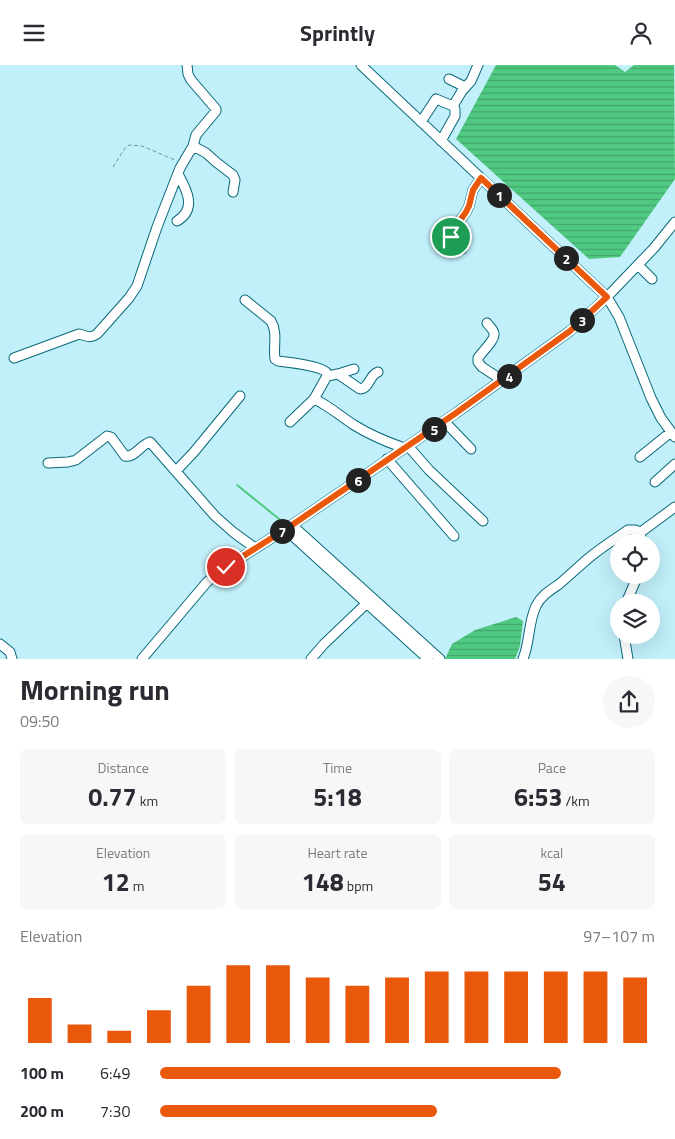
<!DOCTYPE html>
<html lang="en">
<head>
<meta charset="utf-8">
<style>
  body { margin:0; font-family:"Titillium Web",sans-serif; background:#f7f7f7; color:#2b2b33; height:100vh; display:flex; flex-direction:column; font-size:19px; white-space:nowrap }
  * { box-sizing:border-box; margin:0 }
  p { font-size:16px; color:#7c7c81 }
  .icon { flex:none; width:28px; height:28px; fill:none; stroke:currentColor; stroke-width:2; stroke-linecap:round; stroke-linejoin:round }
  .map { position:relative; height:594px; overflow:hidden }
  .details { display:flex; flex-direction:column; background:#fff; flex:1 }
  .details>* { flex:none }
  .buttons { position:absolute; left:610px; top:469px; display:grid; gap:10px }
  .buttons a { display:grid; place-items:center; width:50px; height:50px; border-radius:50%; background:#fff; box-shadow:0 5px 20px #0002; font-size:25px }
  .pin { position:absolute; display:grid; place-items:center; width:42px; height:42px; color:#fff; margin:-21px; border:2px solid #fff; border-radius:50%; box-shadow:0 1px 5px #0007 }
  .km { position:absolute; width:25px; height:25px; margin:-12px; border-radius:50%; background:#222; color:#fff; font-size:14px; line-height:25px; text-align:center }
  .round { display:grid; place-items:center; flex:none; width:52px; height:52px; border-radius:26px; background:#f7f7f7 }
  .overview { display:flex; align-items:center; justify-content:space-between; height:85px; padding:0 20px }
  h1 { font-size:28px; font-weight:700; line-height:38px }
  .figures { display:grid; grid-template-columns:repeat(3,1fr); gap:8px; height:85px; padding:5px 20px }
  .figures div { display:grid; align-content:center; border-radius:8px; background:#f7f7f7; text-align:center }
  .figures b { font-size:25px; font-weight:700 }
  .figures small { font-size:14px; font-weight:400 }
  .figures p { font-size:14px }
  .chart { height:140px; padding:10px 20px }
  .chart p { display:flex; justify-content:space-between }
  .chart svg { width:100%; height:90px; margin-top:5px; stroke:#ea580c; stroke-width:6 }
  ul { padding:0 20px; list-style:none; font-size:16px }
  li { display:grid; grid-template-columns:80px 60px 1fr; align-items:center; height:38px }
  li i { height:12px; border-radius:6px; background:#ea580c }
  header { display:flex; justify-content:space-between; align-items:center; height:65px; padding:0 20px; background:#fff; font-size:22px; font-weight:700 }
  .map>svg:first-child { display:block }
  .water { fill:url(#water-rules) }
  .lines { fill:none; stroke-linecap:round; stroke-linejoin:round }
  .stream { stroke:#50ca81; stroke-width:2 }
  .minor-casing { stroke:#086979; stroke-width:11 }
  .path { stroke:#6f98a1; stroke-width:1; stroke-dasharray:4 2.5; stroke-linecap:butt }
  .minor { stroke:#fff; stroke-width:9 }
  .route-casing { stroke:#fff; stroke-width:10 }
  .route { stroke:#ea580c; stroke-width:6 }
</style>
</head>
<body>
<header><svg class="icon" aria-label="menu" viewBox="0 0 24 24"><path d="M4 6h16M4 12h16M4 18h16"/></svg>Sprintly<svg class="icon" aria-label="person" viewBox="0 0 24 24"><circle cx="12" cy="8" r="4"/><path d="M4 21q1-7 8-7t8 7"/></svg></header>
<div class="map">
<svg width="675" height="594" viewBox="0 0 675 594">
  <defs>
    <pattern id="water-rules" width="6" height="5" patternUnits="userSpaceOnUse" patternTransform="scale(1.25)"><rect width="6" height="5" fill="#50ca81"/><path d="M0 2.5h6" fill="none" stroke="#41a56b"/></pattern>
  </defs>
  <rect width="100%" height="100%" fill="#c1effa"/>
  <path class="water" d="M496 0H615L625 7 634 0H674L675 114 620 192 589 194 456 74Z
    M516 552 523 556 520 581 515 594H445L452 579 475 565Z"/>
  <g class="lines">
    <path class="stream" d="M237 420 284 458"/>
    <g class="minor-casing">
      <path id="minor" d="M361 0 607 232 619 252 651 333 661 353 675 372
        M449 14 465 22
        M453 41 462 26 471 16 478 0
        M421 57 436 34 453 41 455 44V51L441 76
        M193 81 206 88 216 97 233 110 235 115 233 127
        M177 156C197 144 187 125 178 109
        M462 184 451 172V168L466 147 469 141 473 125 481 113
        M638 200 652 214
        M245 235 271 256C278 268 273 281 275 294L278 296C287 297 320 301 326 307 327 308 327 310 327 311L314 334 290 357
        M487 258C489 261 494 265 494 269 495 275 481 288 478 293V297L482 302 502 315
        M14 293 79 269C88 271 89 274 97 269L129 233 137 221 157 162 180 103 193 81 196 70 216 46V44L191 15 188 9 187 0
        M338 309 354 304
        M327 311 338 309 360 324C370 323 369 310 378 307
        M314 334C328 340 340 351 354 360 370 370 387 377 404 383
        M444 356 471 384
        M408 381 429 405 483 456
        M640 392 671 367
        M387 394 454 471
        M48 398 68 397 76 395 107 371 111 372 125 391C135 393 140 380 150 377L215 451 233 467 255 483
        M176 406 194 387 240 331
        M655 417 675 399
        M292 460 440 594
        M285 464 428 594
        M639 478 641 467 675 442
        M626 538 638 510
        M624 570 628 594
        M0 579 10 587 12 594
        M142 594 207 517 226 502 292 460 456 348 570 266 607 232 654 183 675 157
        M311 594 324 579 367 538
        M523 594C530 577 528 558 536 541 541 531 549 526 558 520 569 511 579 501 590 492 602 482 615 474 628 465H635L641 467"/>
    </g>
    <path class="path" d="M113 102 125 83 129 80 142 81 175 95"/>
    <use href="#minor" class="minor"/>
  </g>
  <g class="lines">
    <g class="route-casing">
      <path id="route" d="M226 502 292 460 456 348 570 266 607 232 481 113 473 125 469 141 466 147 451 168V172"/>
    </g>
    <use href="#route" class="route"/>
  </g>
</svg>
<div class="buttons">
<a><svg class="icon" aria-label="locate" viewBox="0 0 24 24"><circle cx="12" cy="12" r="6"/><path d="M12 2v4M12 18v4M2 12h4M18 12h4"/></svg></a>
<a><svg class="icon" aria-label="layers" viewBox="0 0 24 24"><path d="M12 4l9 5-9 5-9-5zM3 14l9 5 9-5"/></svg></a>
</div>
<div class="pin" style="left:451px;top:172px;background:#1e9e55"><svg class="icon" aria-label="arrive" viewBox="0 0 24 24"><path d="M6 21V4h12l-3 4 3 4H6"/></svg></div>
<div class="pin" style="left:226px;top:502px;background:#d93025"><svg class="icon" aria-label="check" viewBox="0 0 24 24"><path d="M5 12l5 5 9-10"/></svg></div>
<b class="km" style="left:499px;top:130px">1</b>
<b class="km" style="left:566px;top:193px">2</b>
<b class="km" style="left:582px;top:255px">3</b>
<b class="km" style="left:509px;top:311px">4</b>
<b class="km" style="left:434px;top:364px">5</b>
<b class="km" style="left:358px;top:415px">6</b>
<b class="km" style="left:282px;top:466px">7</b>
</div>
<section class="details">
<div class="overview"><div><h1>Morning run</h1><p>09:50</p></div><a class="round"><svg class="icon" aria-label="share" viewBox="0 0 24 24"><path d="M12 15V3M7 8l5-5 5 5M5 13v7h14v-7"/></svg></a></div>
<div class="figures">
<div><p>Distance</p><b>0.77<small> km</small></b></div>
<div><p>Time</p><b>5:18</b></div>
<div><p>Pace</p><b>6:53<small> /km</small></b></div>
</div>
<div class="figures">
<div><p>Elevation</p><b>12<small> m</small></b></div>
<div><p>Heart rate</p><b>148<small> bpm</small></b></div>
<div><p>kcal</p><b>54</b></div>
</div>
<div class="chart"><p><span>Elevation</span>97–107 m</p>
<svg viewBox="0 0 160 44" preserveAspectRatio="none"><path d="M5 44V22M15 44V35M25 44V38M35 44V28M45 44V16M55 44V6M65 44V6M75 44V12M85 44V16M95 44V12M105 44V9M115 44V9M125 44V9M135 44V9M145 44V9M155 44V12"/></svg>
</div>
<ul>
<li><b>100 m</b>6:49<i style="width:81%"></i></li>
<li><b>200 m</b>7:30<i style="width:56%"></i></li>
</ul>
</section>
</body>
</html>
